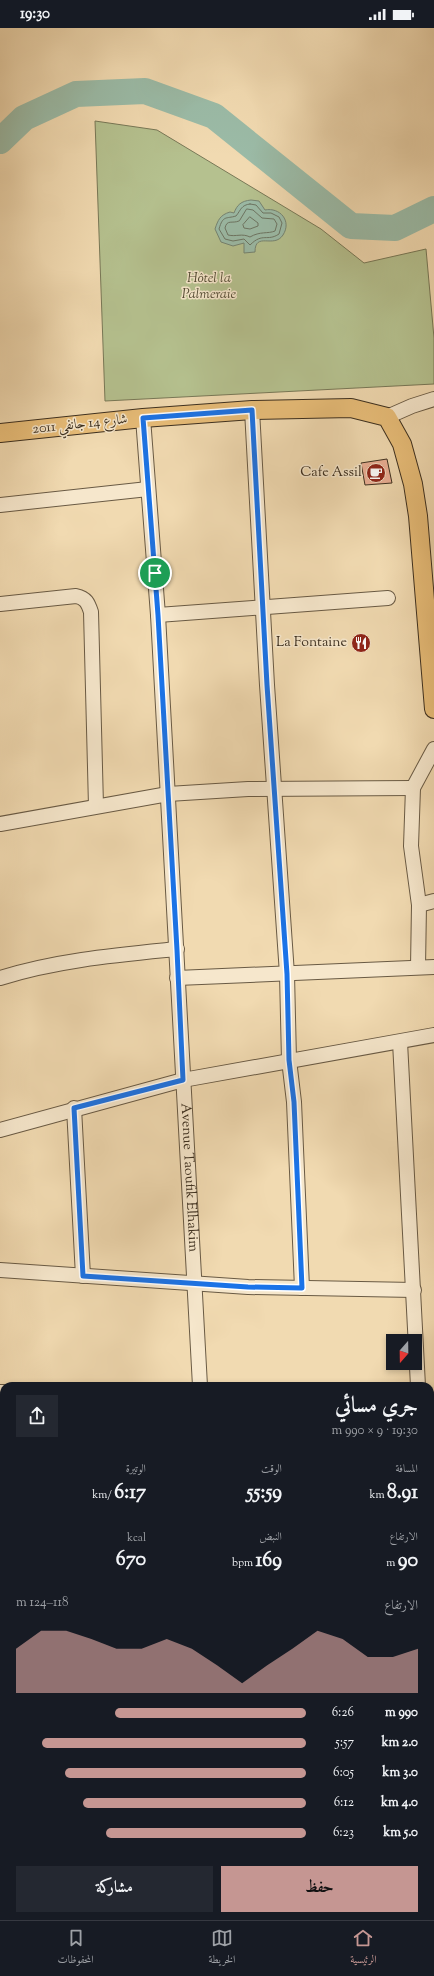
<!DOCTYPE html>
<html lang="ar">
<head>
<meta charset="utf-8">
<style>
  body { margin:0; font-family:"Sorts Mill Goudy",Amiri,serif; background:#242831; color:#f1f3f6; direction:rtl; height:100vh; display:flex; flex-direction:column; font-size:15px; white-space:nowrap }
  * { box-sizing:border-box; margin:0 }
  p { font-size:13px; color:#9ea1a6 }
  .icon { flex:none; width:22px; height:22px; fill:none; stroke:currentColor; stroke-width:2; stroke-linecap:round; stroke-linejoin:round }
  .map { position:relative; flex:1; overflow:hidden; direction:ltr }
  .panel { position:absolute; left:0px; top:1354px; width:434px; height:538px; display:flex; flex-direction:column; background:#171b24; border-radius:12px 12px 0 0; box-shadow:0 2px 6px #0003; direction:rtl }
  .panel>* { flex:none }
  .needle { width:26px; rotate:200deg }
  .buttons { position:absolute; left:386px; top:1306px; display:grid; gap:8px }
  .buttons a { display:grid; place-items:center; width:36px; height:36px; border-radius:0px; background:#171b24; box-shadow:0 2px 6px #0003; font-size:20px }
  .pin { position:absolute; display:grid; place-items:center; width:34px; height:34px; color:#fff; margin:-17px; border:2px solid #fff; border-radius:50%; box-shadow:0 1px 4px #0007 }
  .round { display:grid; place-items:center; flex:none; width:42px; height:42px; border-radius:0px; background:#242831 }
  .overview { display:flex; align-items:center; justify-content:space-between; height:68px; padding:0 16px }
  h1 { font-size:22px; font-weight:800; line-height:30px }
  .metrics { display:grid; grid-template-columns:repeat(3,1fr); gap:6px; height:68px; padding:4px 16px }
  .metrics div { display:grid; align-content:center }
  .metrics b { font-size:20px; font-weight:800 }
  .metrics small { font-size:11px; font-weight:400 }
  .metrics p { font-size:11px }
  .chart { height:112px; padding:8px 16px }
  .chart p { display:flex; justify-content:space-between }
  .chart svg { width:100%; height:72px; margin-top:4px; fill:#c59692; opacity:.7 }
  .button { display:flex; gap:8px; margin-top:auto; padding:8px 16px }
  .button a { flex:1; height:46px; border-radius:0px; background:#c59692; color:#111; font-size:16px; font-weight:800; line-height:46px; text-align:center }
  .button a+a { background:#242831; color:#f1f3f6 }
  ul { padding:0 16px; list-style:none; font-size:13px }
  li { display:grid; grid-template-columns:64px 48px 1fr; align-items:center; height:30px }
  li i { height:10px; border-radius:5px; background:#c59692 }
  .status { display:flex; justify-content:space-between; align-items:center; height:28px; padding:0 20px; background:#171b24; direction:ltr }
  .status svg { height:11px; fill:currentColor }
  .menu { display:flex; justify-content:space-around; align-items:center; height:56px; border-top:1px solid #363941; background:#171b24; font-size:11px; color:#9ea1a6 }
  .menu a { display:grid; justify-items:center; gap:2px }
  .menu .active { color:#c59692 }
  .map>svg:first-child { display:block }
  .green { fill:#b5c18f; stroke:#787857 }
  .water { fill:#9bbba7; stroke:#758371 }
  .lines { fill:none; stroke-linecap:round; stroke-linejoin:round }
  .shore { stroke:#6c7563; stroke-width:1 }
  .river { stroke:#9bbba7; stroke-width:26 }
  .building { fill:#ebaf95; stroke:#3c2f1f }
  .minor-casing { stroke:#695a44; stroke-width:16 }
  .major-casing { stroke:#3c2f1f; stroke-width:20 }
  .minor { stroke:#f6e7cc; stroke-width:14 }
  .major { stroke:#e8bd78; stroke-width:18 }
  .route-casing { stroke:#fff; stroke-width:8 }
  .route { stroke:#1a73e8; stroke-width:5 }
  .labels { text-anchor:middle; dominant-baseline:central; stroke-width:3; stroke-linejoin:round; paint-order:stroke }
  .park-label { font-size:14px; font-style:italic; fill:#544c35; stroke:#f6e7cc }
  .street-label { font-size:14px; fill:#3c2f1f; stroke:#f6e7cc }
  .poi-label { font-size:14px; fill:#3c2f1f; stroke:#f6e7cc; text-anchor:end }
</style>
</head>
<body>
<div class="status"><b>19:30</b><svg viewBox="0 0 49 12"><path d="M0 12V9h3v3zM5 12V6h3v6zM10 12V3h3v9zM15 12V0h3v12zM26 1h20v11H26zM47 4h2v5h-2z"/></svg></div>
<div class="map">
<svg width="434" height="1892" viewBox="0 0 434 1892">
  <rect width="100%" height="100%" fill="#f1dab1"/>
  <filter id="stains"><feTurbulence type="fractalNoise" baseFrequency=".005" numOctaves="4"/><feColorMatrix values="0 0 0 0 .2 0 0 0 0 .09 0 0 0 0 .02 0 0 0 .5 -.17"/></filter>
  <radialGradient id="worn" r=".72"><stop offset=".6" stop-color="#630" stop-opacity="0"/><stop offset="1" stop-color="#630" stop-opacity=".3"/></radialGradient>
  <path class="green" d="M95 93 157 102 321 201 364 235 426 221 434 310V356L105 373Z"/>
  <path class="water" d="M251 172 259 173 265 182C280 179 292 193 283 207 274 221 255 203 255 224L244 225V215L233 218 221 214 215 201C218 192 220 187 230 184L234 185C237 177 241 173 251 172Z"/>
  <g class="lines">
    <path class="shore" d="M250 176 256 177 263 185H271L279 189 282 195 279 206C267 214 263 204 250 217L244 211 233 213 225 211 219 201C223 187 226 191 236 188 241 182 241 177 250 176Z
      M247 181 253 182 262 190 274 191 277 196 275 203C268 206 260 203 250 209 242 205 236 209 228 207L225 200C227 191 232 196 239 193Z
      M250 189 258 195V198L250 201 244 200 243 197Z"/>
    <path class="river" d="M0 113 24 90 76 66 145 63 214 88 351 198 395 200 434 181"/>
  </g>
  <path class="building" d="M387 431 392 455 365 457 361 435Z"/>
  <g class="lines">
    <g class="minor-casing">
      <g id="minor">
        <path d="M252 382 267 657 287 946 289 1032 294 1074 302 1260"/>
        <path d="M387 389 412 378 434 371"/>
        <path id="s1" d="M143 390 158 587 200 1358"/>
        <path d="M0 477 148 461"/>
        <path d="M0 576 76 568C86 570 88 575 91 584L96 778"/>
        <path d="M158 587 388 570"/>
        <path d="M0 796 168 766 248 761 413 760"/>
        <path d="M419 877 411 818 413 760 434 721"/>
        <path d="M418 939 419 877 434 873"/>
        <path d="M0 950C58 932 117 927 177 921"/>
        <path d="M177 950 434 939"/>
        <path d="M400 1014 418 1358"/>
        <path d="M74 1080 83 1248"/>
        <path d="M0 1102 183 1052 434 1007"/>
        <path d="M0 1242 248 1259 414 1262"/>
        <path d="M0 1364H4"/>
        <path d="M430 1392 434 1393"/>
        <path d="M0 1537 1 1543"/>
        <path d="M430 1561 434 1558"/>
        <path d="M430 1590 434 1595"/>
        <path d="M0 1654 4 1653"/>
        <path d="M430 1663 434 1660"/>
        <path d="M430 1764 434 1761"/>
        <path d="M0 1769 4 1768"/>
        <path d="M93 1888 94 1892"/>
        <path d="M209 1888 210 1892"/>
        <path d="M395 1888 415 1892"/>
        <path d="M259 1892 264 1888"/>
        <path d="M345 1892 354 1888"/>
      </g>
    </g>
    <g class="major-casing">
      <path id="major" d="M0 405 143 390 252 382 351 380 387 389 402 416 413 456 418 488 434 681"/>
    </g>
    <use href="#minor" class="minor"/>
    <use href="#major" class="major"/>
  </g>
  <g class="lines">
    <g class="route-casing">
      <path id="route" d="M252 382 267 657 287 946 289 1032 294 1074 302 1260 248 1259 83 1248 74 1080 183 1052 177 922 158 587 143 390Z"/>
    </g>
    <use href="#route" class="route"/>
  </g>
  <defs>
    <g id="cafe-disc" transform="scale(1)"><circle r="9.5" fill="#8f2418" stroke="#f6e7cc"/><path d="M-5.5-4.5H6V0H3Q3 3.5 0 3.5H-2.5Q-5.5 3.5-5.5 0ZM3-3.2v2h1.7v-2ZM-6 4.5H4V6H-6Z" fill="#fff"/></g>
    <g id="restaurant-disc" transform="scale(1)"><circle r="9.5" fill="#8f2418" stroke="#f6e7cc"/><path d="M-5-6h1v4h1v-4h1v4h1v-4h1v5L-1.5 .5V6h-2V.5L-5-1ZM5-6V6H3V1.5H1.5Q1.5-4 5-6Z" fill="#fff"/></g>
  </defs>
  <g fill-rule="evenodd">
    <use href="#cafe-disc" x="376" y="445"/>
    <use href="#restaurant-disc" x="361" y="615"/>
  </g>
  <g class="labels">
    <g class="park-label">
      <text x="209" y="251">Hôtel la<tspan x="209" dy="16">Palmeraie</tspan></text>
    </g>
    <g class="street-label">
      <text transform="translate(80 397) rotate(-6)">شارع 14 جانفي 2011</text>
      <text stroke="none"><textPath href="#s1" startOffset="761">Avenue Taoufik Elhakim</textPath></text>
    </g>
    <g class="poi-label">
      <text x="362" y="445">Cafe Assil</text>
      <text x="347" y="615">La Fontaine</text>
    </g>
  </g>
  <rect width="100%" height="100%" filter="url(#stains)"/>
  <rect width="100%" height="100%" fill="url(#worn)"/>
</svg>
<div class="buttons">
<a><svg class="needle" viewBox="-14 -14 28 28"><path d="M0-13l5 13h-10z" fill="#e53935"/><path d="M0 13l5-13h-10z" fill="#9ea1a6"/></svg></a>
</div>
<div class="pin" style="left:155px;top:545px;background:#1e9e55"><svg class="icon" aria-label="arrive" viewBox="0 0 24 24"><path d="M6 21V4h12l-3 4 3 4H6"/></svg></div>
<section class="panel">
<div class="overview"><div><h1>جري مسائي</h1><p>19:30 · 9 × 990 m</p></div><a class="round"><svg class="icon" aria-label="share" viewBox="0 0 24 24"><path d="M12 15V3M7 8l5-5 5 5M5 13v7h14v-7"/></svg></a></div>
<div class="metrics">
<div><p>المسافة</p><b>8.91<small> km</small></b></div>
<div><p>الوقت</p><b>55:59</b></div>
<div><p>الوتيرة</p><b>6:17<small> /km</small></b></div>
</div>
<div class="metrics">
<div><p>الارتفاع</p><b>90<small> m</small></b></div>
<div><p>النبض</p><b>169<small> bpm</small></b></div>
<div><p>kcal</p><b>670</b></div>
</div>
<div class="chart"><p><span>الارتفاع</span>118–124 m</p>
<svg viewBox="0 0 160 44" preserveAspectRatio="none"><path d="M0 44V17L10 6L20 6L30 11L40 17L50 17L60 11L70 17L80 27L90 38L100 27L110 17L120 6L130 11L140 22L150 22L160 17V44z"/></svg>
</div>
<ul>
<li><b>990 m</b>6:26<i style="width:66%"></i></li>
<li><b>2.0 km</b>5:57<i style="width:91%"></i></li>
<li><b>3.0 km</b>6:05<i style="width:83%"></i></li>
<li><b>4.0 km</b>6:12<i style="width:77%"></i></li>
<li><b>5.0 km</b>6:23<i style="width:69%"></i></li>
</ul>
<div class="button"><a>حفظ</a><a>مشاركة</a></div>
</section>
</div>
<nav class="menu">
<a class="active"><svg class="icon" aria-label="home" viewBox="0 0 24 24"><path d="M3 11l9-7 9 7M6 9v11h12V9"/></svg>الرئيسية</a>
<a><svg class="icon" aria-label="map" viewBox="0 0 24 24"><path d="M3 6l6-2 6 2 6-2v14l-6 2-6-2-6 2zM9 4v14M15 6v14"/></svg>الخريطة</a>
<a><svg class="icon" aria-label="saved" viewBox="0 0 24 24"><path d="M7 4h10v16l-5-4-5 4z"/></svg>المحفوظات</a>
</nav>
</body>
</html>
